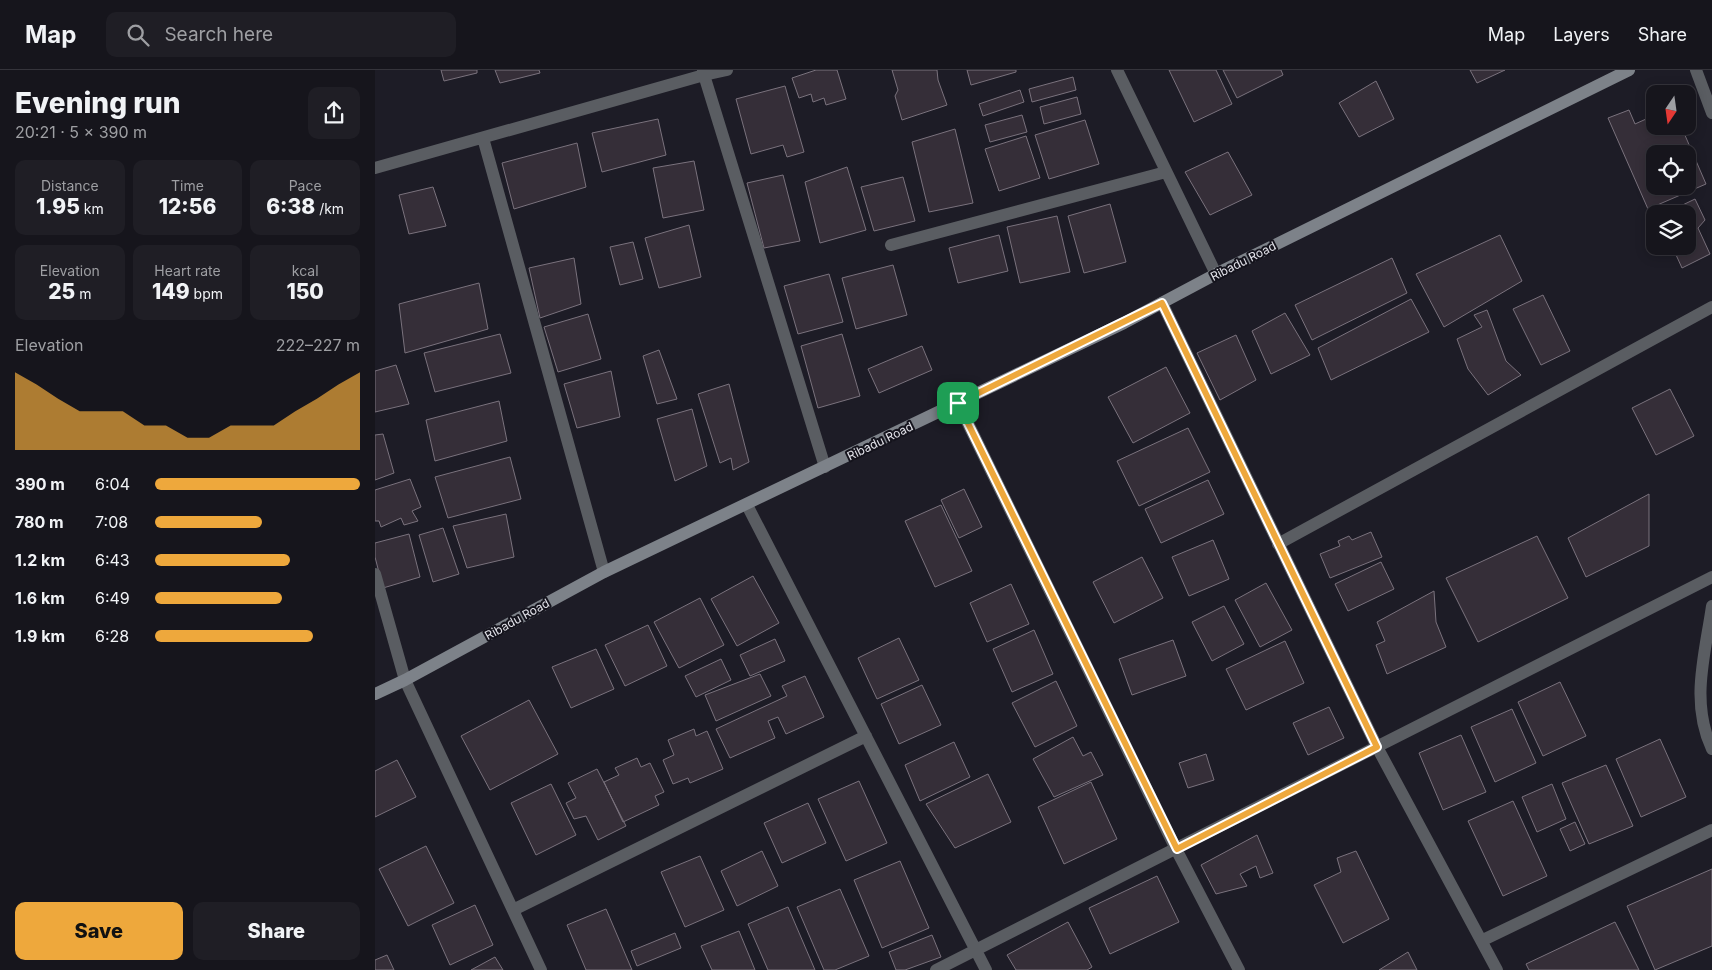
<!DOCTYPE html>
<html lang="en">
<head>
<meta charset="utf-8">
<style>
  body { margin:0; font-family:Inter,sans-serif; background:#1f1e25; color:#f1f3f6; height:100vh; display:flex; flex-direction:column; font-size:19px; white-space:nowrap }
  * { box-sizing:border-box; margin:0 }
  p { font-size:16px; color:#9e9fa3 }
  .icon { flex:none; width:28px; height:28px; fill:none; stroke:currentColor; stroke-width:2; stroke-linecap:round; stroke-linejoin:round }
  .map { position:relative; flex:1; overflow:hidden }
  .panel { display:flex; flex-direction:column; background:#16151c; width:375px }
  .panel>* { flex:none }
  .needle { width:32px; rotate:193deg }
  .tools { position:absolute; left:1271px; top:15px; display:grid; gap:10px }
  .tools a { display:grid; place-items:center; width:50px; height:50px; border-radius:10px; background:#16151c; box-shadow:0 2px 12px #0003,0 0 0 1px #35343b; font-size:25px }
  .pin { position:absolute; display:grid; place-items:center; width:42px; height:42px; color:#fff; margin:-21px; border-radius:10px; box-shadow:0 2px 8px #0006 }
  .round { display:grid; place-items:center; flex:none; width:52px; height:52px; border-radius:10px; background:#1f1e25 }
  .summary { display:flex; align-items:center; justify-content:space-between; height:85px; padding:0 15px }
  h1 { font-size:28px; font-weight:800; line-height:38px }
  .stats { display:grid; grid-template-columns:repeat(3,1fr); gap:8px; height:85px; padding:5px 15px }
  .stats div { display:grid; align-content:center; border-radius:10px; background:#1f1e25; text-align:center }
  .stats b { font-size:21px; font-weight:800 }
  .stats small { font-size:14px; font-weight:400 }
  .stats p { font-size:14px }
  .chart { height:140px; padding:10px 15px }
  .chart p { display:flex; justify-content:space-between }
  .chart svg { width:100%; height:90px; margin-top:5px; fill:#eea83c; opacity:.7 }
  .cta { display:flex; gap:10px; margin-top:auto; padding:10px 15px }
  .cta a { flex:1; height:58px; border-radius:10px; background:#eea83c; color:#111; font-size:20px; font-weight:800; line-height:58px; text-align:center }
  .cta a+a { background:#1f1e25; color:#f1f3f6 }
  ul { padding:0 15px; list-style:none; font-size:16px }
  li { display:grid; grid-template-columns:80px 60px 1fr; align-items:center; height:38px }
  li i { height:12px; border-radius:6px; background:#eea83c }
  header { display:flex; align-items:center; gap:30px; box-sizing:border-box; height:70px; padding:0 25px; background:#16151c; border-bottom:1px solid #35343b }
  header strong { font-size:24px }
  nav { display:flex; gap:28px; margin-inline-start:auto; font-size:18px }
  .search { width:350px; height:45px; background:#1f1e25; display:flex; align-items:center; gap:12px; box-sizing:border-box; padding:0 18px; border-radius:10px; color:#9e9fa3; font-size:19px }
  main { display:flex; flex:1; min-height:0 }
  .map>svg:first-child { display:block }
  .building { fill:#352e38; stroke:#7a727d; fill-rule:evenodd }
  .lines { fill:none; stroke-linecap:round; stroke-linejoin:round }
  .street { stroke:#5a5d62; stroke-width:12 }
  .secondary { stroke:#7d8289; stroke-width:12 }
  .route-casing { stroke:#fff; stroke-width:10 }
  .route { stroke:#eea83c; stroke-width:6 }
  .labels { text-anchor:middle; dominant-baseline:central; stroke-width:4; stroke-linejoin:round; paint-order:stroke }
  .street-label { font-size:12px; fill:#e3e3ea; stroke:#14131c }
</style>
</head>
<body>
<header>
<strong>Map</strong>
<div class="search"><svg class="icon" aria-label="search" viewBox="0 0 24 24"><circle cx="10" cy="10" r="6"/><path d="M15 15l6 6"/></svg>Search here</div>
<nav><a>Map</a><a>Layers</a><a>Share</a></nav>
</header>
<main>
<section class="panel">
<div class="summary"><div><h1>Evening run</h1><p>20:21 · 5 × 390 m</p></div><a class="round"><svg class="icon" aria-label="share" viewBox="0 0 24 24"><path d="M12 15V3M7 8l5-5 5 5M5 13v7h14v-7"/></svg></a></div>
<div class="stats">
<div><p>Distance</p><b>1.95<small> km</small></b></div>
<div><p>Time</p><b>12:56</b></div>
<div><p>Pace</p><b>6:38<small> /km</small></b></div>
</div>
<div class="stats">
<div><p>Elevation</p><b>25<small> m</small></b></div>
<div><p>Heart rate</p><b>149<small> bpm</small></b></div>
<div><p>kcal</p><b>150</b></div>
</div>
<div class="chart"><p><span>Elevation</span>222–227 m</p>
<svg viewBox="0 0 160 44" preserveAspectRatio="none"><path d="M0 44V6L10 12L20 19L30 25L40 25L50 25L60 32L70 32L80 38L90 38L100 32L110 32L120 32L130 25L140 19L150 12L160 6V44z"/></svg>
</div>
<ul>
<li><b>390 m</b>6:04<i style="width:100%"></i></li>
<li><b>780 m</b>7:08<i style="width:52%"></i></li>
<li><b>1.2 km</b>6:43<i style="width:66%"></i></li>
<li><b>1.6 km</b>6:49<i style="width:62%"></i></li>
<li><b>1.9 km</b>6:28<i style="width:77%"></i></li>
</ul>
<div class="cta"><a>Save</a><a>Share</a></div>
</section>
<div class="map">
<svg width="1337" height="900" viewBox="0 0 1337 900">
  <rect width="100%" height="100%" fill="#1d1c26"/>
  <path class="building" d="M66 0H102V3L69 11Z
    M120 0H164L165 3 125 13Z
    M441 0H462L471 29 451 35 449 28 438 32 436 24 424 28 417 8Z
    M517 0H562L563 10 572 35 527 50 520 26 523 20Z
    M592 0H641V2L596 15Z
    M794 0H841L857 34 819 52Z
    M848 0H906L908 5 862 28Z
    M1095 0H1130L1102 13Z
    M698 7 701 20 657 32 654 19Z
    M1001 11 1019 49 984 67 964 33Z
    M410 16 429 82 412 87 408 75 376 84 361 29Z
    M645 20 649 32 608 46 604 34Z
    M702 27 706 44 669 54 665 37Z
    M1254 40 1260 54 1280 45V56H1306L1331 114 1273 139 1233 48ZM1280 84H1312V116H1280Z
    M647 45 652 62 615 72 610 55Z
    M283 49 291 85 227 102 217 63Z
    M710 50 724 94 674 109 660 65Z
    M580 59 598 133 554 142 537 72Z
    M651 66 665 108 624 121 610 79Z
    M202 73 211 117 139 139 127 93Z
    M853 82 877 125 835 145 810 102Z
    M319 91 329 140 288 148 278 98Z
    M472 97 491 160 445 173 430 112Z
    M408 105 425 171 389 178 372 113Z
    M528 107 540 151 499 161 486 117Z
    M58 117 71 156 34 164 24 125Z
    M1320 129 1330 150 1323 158 1335 184 1307 198 1297 176H1312V144H1289Z
    M735 134 751 192 709 203 693 146Z
    M682 146 695 202 645 213 632 157Z
    M314 155 326 207 284 218 270 168Z
    M624 165 633 201 583 213 574 178Z
    M1125 165 1147 211 1069 257 1041 204Z
    M258 172 268 209 245 215 235 177Z
    M199 188 206 234 165 248 154 198Z
    M1017 188 1032 223 937 270 920 235Z
    M518 195 532 245 481 259 467 208Z
    M454 204 468 252 423 264 409 216Z
    M104 213 113 259 30 283 24 234Z
    M1168 225 1195 281 1166 295 1138 239Z
    M1036 229 1054 262 956 310 943 278Z
    M1112 240 1131 291 1146 305 1113 325 1093 299 1082 269 1107 257 1099 245Z
    M910 243 935 285 896 304 877 261Z
    M213 244 226 289 183 302 169 257Z
    M125 264 136 303 60 322 49 283Z
    M467 264 485 326 443 338 426 276Z
    M861 265 881 310 845 330 822 283Z
    M547 276 557 300 504 323 493 299Z
    M284 280 302 329 282 334 268 286Z
    M21 295 34 334 0 342V301Z
    M791 297 815 343 758 373 733 327Z
    M236 301 245 347 202 358 189 314Z
    M354 314 374 392 358 400 356 388 345 393 323 324Z
    M1295 319 1319 366 1281 385 1257 338Z
    M124 331 132 371 60 391 51 350Z
    M317 339 332 396 300 411 282 349Z
    M813 358 835 402 764 436 742 391Z
    M8 364 19 403 0 410V365Z
    M135 387 146 429 73 448 60 407Z
    M35 409 46 437 37 441 43 451 29 455 26 448 6 457 4 451H0V420Z
    M833 410 849 444 786 473 770 439Z
    M589 419 607 457 584 468 566 430Z
    M1274 424V476L1211 507 1193 468Z
    M566 435 597 501 560 517 530 451Z
    M131 444 139 487 92 498 78 456Z
    M68 458 84 504 58 512 44 465Z
    M996 462 1007 487 955 508 945 484 965 476 963 471 974 466 977 470Z
    M34 464 45 507 8 518 0 487V473Z
    M1162 466 1193 528 1103 572 1071 508Z
    M838 470 854 509 814 526 797 487Z
    M767 487 788 528 739 553 718 512Z
    M1006 492 1019 519 973 541 960 514Z
    M378 506 404 553 362 576 336 529Z
    M891 513 917 560 885 577 860 530Z
    M636 514 654 554 612 572 595 533Z
    M1059 521 1061 552 1071 577 1012 604 1001 575 1010 571 1002 552Z
    M325 528 349 575 304 598 279 552Z
    M849 536 869 574 837 591 817 552Z
    M273 555 292 596 250 616 230 575Z
    M659 560 678 604 637 622 618 579Z
    M524 568 544 610 502 629 483 588Z
    M400 569 410 591 375 606 365 585Z
    M798 570 811 606 757 625 744 589Z
    M910 571 929 613 871 640 851 599Z
    M221 579 239 619 196 638 177 597Z
    M346 589 356 610 321 627 310 606Z
    M385 604 396 626 341 651 330 625Z
    M430 606 449 647 411 664 403 647 393 651 400 668 355 688 341 659 412 626 407 616Z
    M681 611 702 656 660 677 637 633Z
    M1185 612 1211 666 1168 686 1143 632Z
    M547 615 566 655 524 674 506 634Z
    M154 630 183 684 115 720 86 666Z
    M954 637 969 668 933 685 918 653Z
    M1137 639 1161 693 1120 712 1096 657Z
    M319 659 321 666 332 661 348 699 315 713 313 708 298 714 288 690 299 685 293 670Z
    M1086 665 1111 722 1068 740 1044 683Z
    M698 667 708 686 716 682 728 705 679 727 658 689Z
    M1285 669 1311 727 1266 747 1241 689Z
    M579 672 595 707 545 731 530 695Z
    M831 684 839 710 813 718 804 693Z
    M262 688 266 697 275 693 289 722 280 726 284 735 248 752 229 712 244 705 240 698Z
    M22 690 41 727 0 747V701Z
    M1231 695 1258 756 1214 774 1187 713Z
    M222 699 251 756 223 770 211 746 199 749 191 733 201 728 193 713Z
    M613 704 636 752 580 778 551 734Z
    M484 711 512 773 471 791 443 729Z
    M716 712 742 769 689 794 663 737Z
    M176 714 201 765 161 785 136 733Z
    M1177 714 1191 749 1162 762 1147 727Z
    M1138 731 1172 806 1128 826 1093 751Z
    M433 733 451 773 407 793 389 753Z
    M1200 752 1210 774 1195 781 1185 759Z
    M882 765 898 803 885 808 881 796 865 804 872 816 841 824 826 795Z
    M51 776 79 833 33 856 4 799Z
    M387 781 403 816 362 836 346 801Z
    M981 781 1014 849 968 873 939 815 966 802 962 788Z
    M325 786 349 840 310 857 286 802Z
    M525 791 554 858 507 878 479 810Z
    M1337 799V876L1280 900 1252 836Z
    M782 806 804 852 735 884 714 838Z
    M465 819 494 886 460 900H449L422 837Z
    M100 835 118 875 75 895 57 855Z
    M413 837 440 900H393L373 854Z
    M231 839 257 900H211L192 855Z
    M693 852 717 897 712 900H641L632 885Z
    M1240 852 1264 900H1154L1151 894Z
    M364 861 380 900H337L326 876Z
    M300 863 306 878 262 896 256 881Z
    M557 865 566 887 530 900H521L514 882Z
    M1033 882 1042 900H1004Z
    M12 885 19 900H0V890Z
    M120 887 128 900H96Z"/>
  <g class="lines">
    <path class="street" d="M328 0 329 5 352 0
      M742 0 841 204
      M1321 0 1337 43
      M108 68 229 502
      M0 98 329 5 450 397
      M516 175 791 102
      M787 233 1002 677 1122 900
      M583 333 801 779 864 900
      M372 435 611 900
      M903 474 1337 237
      M0 504 30 610 166 900
      M1337 536C1330 585 1315 632 1337 679
      M138 840 491 666
      M1108 870 1337 760
      M561 900 1337 507"/>
    <path class="secondary" d="M0 624 30 610 229 502 749 253 841 204 1254 0"/>
  </g>
  <g class="lines">
    <g class="route-casing">
      <path id="route" d="M787 233 1002 677 802 779 583 333Z"/>
    </g>
    <use href="#route" class="route"/>
  </g>
  <g class="labels">
    <g class="street-label">
      <text transform="translate(868 191) rotate(-27)">Ribadu Road</text>
      <text transform="translate(505 371) rotate(-26)">Ribadu Road</text>
      <text transform="translate(142 549) rotate(-29)">Ribadu Road</text>
    </g>
  </g>
</svg>
<div class="tools">
<a><svg class="needle" viewBox="-14 -14 28 28"><path d="M0-13l5 13h-10z" fill="#e53935"/><path d="M0 13l5-13h-10z" fill="#9e9fa3"/></svg></a>
<a><svg class="icon" aria-label="locate" viewBox="0 0 24 24"><circle cx="12" cy="12" r="6"/><path d="M12 2v4M12 18v4M2 12h4M18 12h4"/></svg></a>
<a><svg class="icon" aria-label="layers" viewBox="0 0 24 24"><path d="M12 4l9 5-9 5-9-5zM3 14l9 5 9-5"/></svg></a>
</div>
<div class="pin" style="left:583px;top:333px;background:#1e9e55"><svg class="icon" aria-label="arrive" viewBox="0 0 24 24"><path d="M6 21V4h12l-3 4 3 4H6"/></svg></div>
</div>
</main>
</body>
</html>
